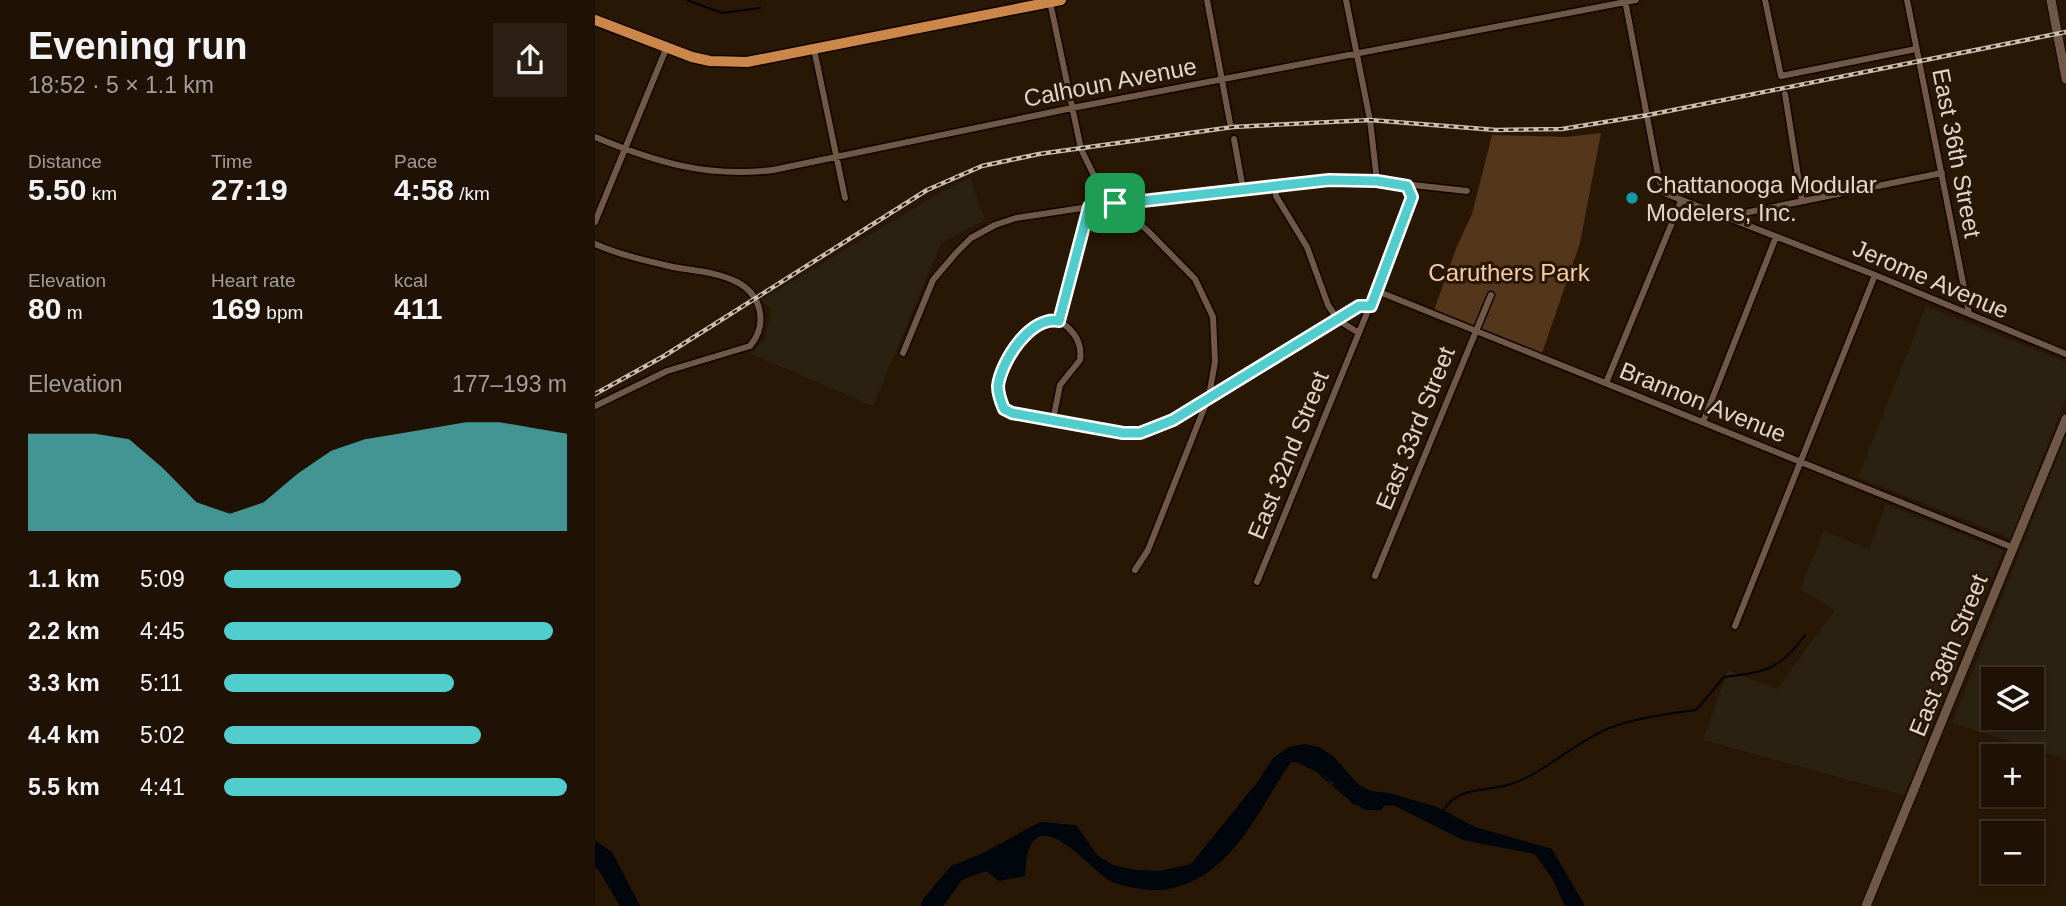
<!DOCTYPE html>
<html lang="en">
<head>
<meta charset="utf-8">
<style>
  body { margin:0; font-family:Arial,sans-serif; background:#2c1f13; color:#f1f3f6; height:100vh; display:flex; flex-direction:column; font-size:26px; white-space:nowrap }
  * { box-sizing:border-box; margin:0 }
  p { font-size:23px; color:#a19d9a }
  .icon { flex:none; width:38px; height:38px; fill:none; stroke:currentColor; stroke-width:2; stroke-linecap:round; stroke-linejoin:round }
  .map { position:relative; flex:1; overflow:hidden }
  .details { display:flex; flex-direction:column; background:#1f1104; width:595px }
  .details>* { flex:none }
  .buttons { position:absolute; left:1386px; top:667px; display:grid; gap:14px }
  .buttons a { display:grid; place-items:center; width:63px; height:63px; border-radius:0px; background:#1f1104; box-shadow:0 2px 5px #0004,0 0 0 2px #3c3126; font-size:35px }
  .pin { position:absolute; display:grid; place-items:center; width:60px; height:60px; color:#fff; margin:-30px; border-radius:14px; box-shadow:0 4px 10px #0006 }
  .round { display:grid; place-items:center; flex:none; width:74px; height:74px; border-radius:0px; background:#2c1f13 }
  .overview { display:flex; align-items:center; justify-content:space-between; height:119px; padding:0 28px }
  h1 { font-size:38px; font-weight:800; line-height:52px }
  .figures { display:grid; grid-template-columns:repeat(3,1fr); gap:10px; height:119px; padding:7px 28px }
  .figures div { display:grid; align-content:center }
  .figures b { font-size:30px; font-weight:800 }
  .figures small { font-size:19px; font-weight:400 }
  .figures p { font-size:19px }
  .chart { height:196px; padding:14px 28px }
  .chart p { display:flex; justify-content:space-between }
  .chart svg { width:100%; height:126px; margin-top:7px; fill:#52cdce; opacity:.7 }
  ul { padding:0 28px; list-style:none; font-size:23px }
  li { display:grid; grid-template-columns:112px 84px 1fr; align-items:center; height:52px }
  li i { height:18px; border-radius:9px; background:#52cdce }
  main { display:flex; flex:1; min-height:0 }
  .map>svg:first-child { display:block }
  .industrial { fill:#2a2111; fill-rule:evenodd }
  .green { fill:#54361b }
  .water { fill:#00060c }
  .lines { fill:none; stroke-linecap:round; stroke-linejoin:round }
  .stream { stroke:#00060c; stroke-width:2 }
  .minor-casing { stroke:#110300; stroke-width:9 }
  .secondary-casing { stroke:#110300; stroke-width:11 }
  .trunk-casing { stroke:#110300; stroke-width:13 }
  .minor { stroke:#6f5946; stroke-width:6 }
  .secondary { stroke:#6f5946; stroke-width:9 }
  .trunk { stroke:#cb864a; stroke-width:10 }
  .rail-casing { stroke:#cabdb1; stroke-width:4.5 }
  .rail { stroke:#291705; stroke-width:2; stroke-dasharray:5; stroke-linecap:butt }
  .route-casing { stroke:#fff; stroke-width:14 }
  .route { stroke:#52cdce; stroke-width:9 }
  .culture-dot { fill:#0f9aa8; stroke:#291705; stroke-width:2.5 }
  .labels { text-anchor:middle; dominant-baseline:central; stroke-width:6; stroke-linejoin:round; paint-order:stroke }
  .street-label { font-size:24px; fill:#e1d4c9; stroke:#291705 }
  .poi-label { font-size:24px; fill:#e1d4c9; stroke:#291705; text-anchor:start }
  .park-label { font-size:24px; fill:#f6cba6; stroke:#291705 }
</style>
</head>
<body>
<main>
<section class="details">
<div class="overview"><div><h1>Evening run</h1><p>18:52 · 5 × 1.1 km</p></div><a class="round"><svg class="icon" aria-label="share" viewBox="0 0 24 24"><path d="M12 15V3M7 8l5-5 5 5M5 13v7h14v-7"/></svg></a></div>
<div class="figures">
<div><p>Distance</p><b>5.50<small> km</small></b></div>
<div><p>Time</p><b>27:19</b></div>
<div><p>Pace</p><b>4:58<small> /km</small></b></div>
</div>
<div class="figures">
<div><p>Elevation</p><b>80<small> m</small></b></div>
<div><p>Heart rate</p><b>169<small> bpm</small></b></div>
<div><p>kcal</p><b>411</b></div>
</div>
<div class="chart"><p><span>Elevation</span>177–193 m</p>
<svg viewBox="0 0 160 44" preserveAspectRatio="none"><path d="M0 44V10L10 10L20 10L30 12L40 22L50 34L60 38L70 34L80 24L90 16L100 12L110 10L120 8L130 6L140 6L150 8L160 10V44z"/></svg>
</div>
<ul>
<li><b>1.1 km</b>5:09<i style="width:69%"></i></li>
<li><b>2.2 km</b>4:45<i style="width:96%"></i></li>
<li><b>3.3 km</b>5:11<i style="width:67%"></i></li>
<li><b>4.4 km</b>5:02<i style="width:75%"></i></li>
<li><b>5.5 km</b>4:41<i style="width:100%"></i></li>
</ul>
</section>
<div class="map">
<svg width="1471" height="906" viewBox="0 0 1471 906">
  <rect width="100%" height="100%" fill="#291705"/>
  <path class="industrial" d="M375 178 390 220 346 243 278 406 156 354 170 339 176 308 166 300 346 192Z
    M1331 306 1471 362V398L1416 538 1263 477Z
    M1471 436V759L1357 723ZM1398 679H1437V718H1398Z
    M1291 504 1408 551 1309 795 1108 740 1133 670 1182 689 1240 610 1205 589 1229 531 1274 549Z"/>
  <path class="green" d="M1006 133 985 243 947 353 839 310 862 246 877 214 897 135 971 137Z"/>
  <path class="water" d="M710 744 724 747 738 756 764 785 776 791 794 793 842 807 880 827 957 849 990 906H970L958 880 940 854 868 840 798 805 789 806 786 810H770C746 795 726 762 696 762 663 809 638 877 573 889 557 892 531 888 515 881 500 874 449 808 434 849 431 857 431 868 430 876L404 881 391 871 367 880 348 906H326L328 899 356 866 388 853 445 822 481 825 502 855 518 865 540 870 565 871 596 864 664 780 678 758 694 747Z
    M0 840 17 852 45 906H25L3 869 0 868Z"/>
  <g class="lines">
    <path class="stream" d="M92 0 127 13 165 8
      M704 762 722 771 734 782
      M738 785 760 804
      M848 811C864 784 893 793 919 783 952 771 979 743 1012 729 1039 718 1072 714 1101 710L1129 677C1170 672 1185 670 1210 635
      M413 864 417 842"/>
    <g class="minor-casing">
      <path id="minor" d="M612 0 635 123
        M751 0 775 120 782 181
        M1030 0 1064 180 1069 193 1280 275 1471 354
        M1170 0 1186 76 1321 49
        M1312 0 1374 313
        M455 2 486 149 507 192 553 231 600 279 618 317 620 362 614 396 553 550 540 570
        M219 49 250 198
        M1190 94 1207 201
        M0 137C60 162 112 178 178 170L477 108 1041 0
        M639 139 648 189
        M681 185V196L712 247 733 305 743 320 764 333
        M1125 215 1154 212 1347 173
        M0 222 71 49
        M0 244C25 255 52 261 78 267 100 271 122 272 142 282 167 295 173 325 155 346L72 371 0 406
        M782 291 1419 548
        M455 320C475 322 488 341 485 360L465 385 458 420 417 413 409 409C406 402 403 394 403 387 405 373 427 332 439 325 443 322 451 321 455 320Z
        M463 321 493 207
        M308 353 338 280 361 253 376 238 400 225 421 218 520 203 734 180 782 181 872 191
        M1011 383 1086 201
        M458 420C492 427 527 439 561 428L764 306H776
        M1108 422 1181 237
        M780 576 896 295
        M662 582 815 208 817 197 812 186
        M1140 626 1280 275"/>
    </g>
    <g class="secondary-casing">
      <path id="secondary" d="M1456 0 1471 79
        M1271 906 1471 419"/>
    </g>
    <g class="trunk-casing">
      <path id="trunk" d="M0 20 97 57 115 61 152 62 466 0"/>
    </g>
    <use href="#minor" class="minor"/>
    <use href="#secondary" class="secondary"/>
    <use href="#trunk" class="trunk"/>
    <g class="rail-casing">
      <path id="rail" d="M0 394 69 356 332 190 387 166 444 154 638 127 775 120 901 130 967 129 1053 115 1471 32"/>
    </g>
    <use href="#rail" class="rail"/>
  </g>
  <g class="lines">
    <g class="route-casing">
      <path id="route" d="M734 180 782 181 812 186 817 197 776 306H764L578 420 545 433H528L417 413 409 409C406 402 403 394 403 386 406 361 436 315 464 321L494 207Z"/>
    </g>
    <use href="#route" class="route"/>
  </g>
  <circle class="culture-dot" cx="1037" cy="198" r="7"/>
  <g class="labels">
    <g class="street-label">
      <text transform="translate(515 82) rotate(-11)">Calhoun Avenue</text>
      <text transform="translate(1362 153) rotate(79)">East 36th Street</text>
      <text transform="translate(1336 279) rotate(23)">Jerome Avenue</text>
      <text transform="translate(1108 402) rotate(22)">Brannon Avenue</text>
      <text transform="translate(820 428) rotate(-68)">East 33rd Street</text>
      <text transform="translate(693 455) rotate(-68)">East 32nd Street</text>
      <text transform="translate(1353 655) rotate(-68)">East 38th Street</text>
    </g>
    <g class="poi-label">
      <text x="1051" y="184">Chattanooga Modular<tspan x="1051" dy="28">Modelers, Inc.</tspan></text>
    </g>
    <g class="park-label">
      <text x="914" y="272">Caruthers Park</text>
    </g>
  </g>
</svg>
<div class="buttons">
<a><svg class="icon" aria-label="layers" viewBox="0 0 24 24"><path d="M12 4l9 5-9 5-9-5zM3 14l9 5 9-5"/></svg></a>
<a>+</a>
<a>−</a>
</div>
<div class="pin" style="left:520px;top:203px;background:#1e9e55"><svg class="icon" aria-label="arrive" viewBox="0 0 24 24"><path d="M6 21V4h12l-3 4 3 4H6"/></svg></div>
</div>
</main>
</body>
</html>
